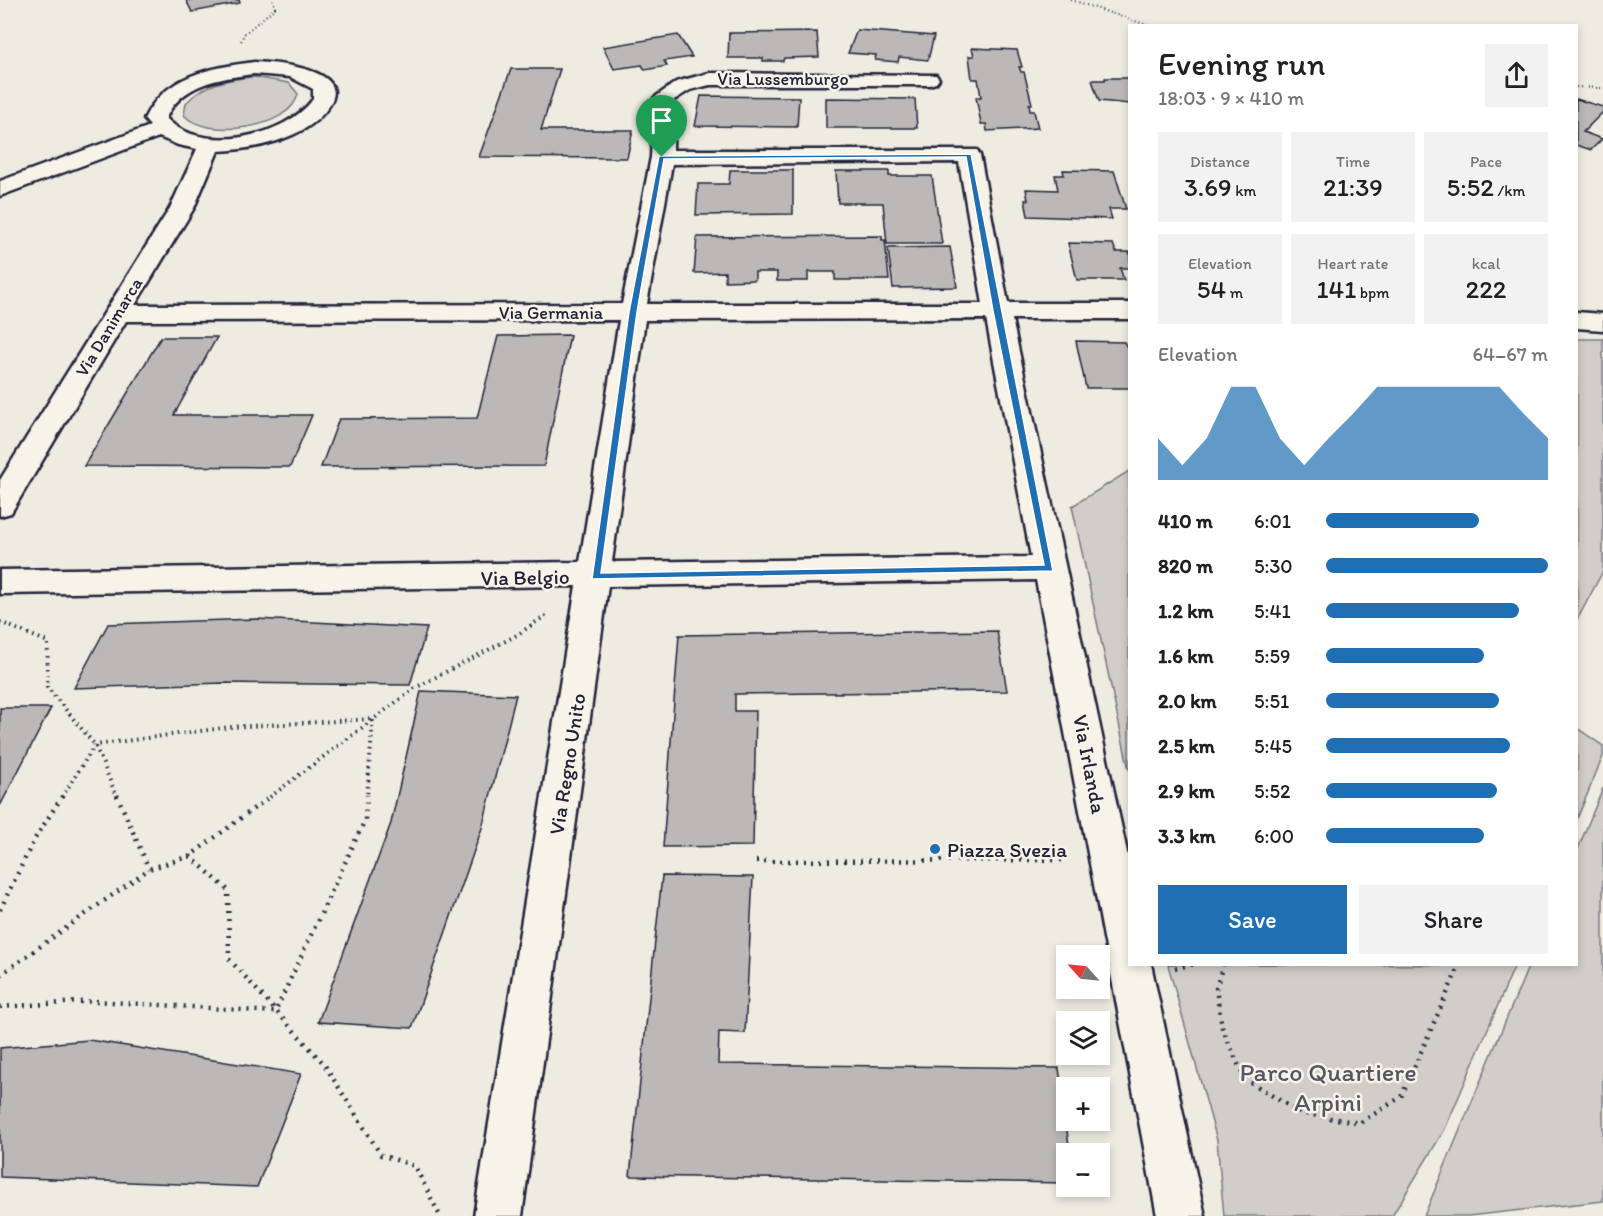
<!DOCTYPE html>
<html lang="en">
<head>
<meta charset="utf-8">
<style>
  body { margin:0; font-family:Itim,sans-serif; background:#f2f2f2; color:#202124; height:100vh; display:flex; flex-direction:column; font-size:22px; white-space:nowrap }
  * { box-sizing:border-box; margin:0 }
  p { font-size:20px; color:#757577 }
  .icon { flex:none; width:33px; height:33px; fill:none; stroke:currentColor; stroke-width:2; stroke-linecap:round; stroke-linejoin:round }
  .map { position:relative; flex:1; overflow:hidden }
  .panel { position:absolute; left:1128px; top:24px; width:450px; height:942px; display:flex; flex-direction:column; background:#fff; border-radius:0px; box-shadow:0 3px 9px #0003 }
  .panel>* { flex:none }
  .needle { width:39px; rotate:297deg }
  .fabs { position:absolute; left:1056px; top:945px; display:grid; gap:12px }
  .fabs a { display:grid; place-items:center; width:54px; height:54px; border-radius:0px; background:#fff; box-shadow:0 3px 9px #0003; font-size:30px }
  .pin { position:absolute; display:grid; place-items:center; width:51px; height:51px; color:#fff; margin:-62px -26px; border-radius:50% 50% 50% 0; rotate:-45deg; box-shadow:0 0 6px #0007 }
  .pin .icon { rotate:45deg }
  .round { display:grid; place-items:center; flex:none; width:63px; height:63px; border-radius:0px; background:#f2f2f2 }
  .head { display:flex; align-items:center; justify-content:space-between; height:102px; padding:0 30px }
  h1 { font-size:33px; font-weight:600; line-height:45px }
  .stats { display:grid; grid-template-columns:repeat(3,1fr); gap:9px; height:102px; padding:6px 30px }
  .stats div { display:grid; align-content:center; border-radius:0px; background:#f2f2f2; text-align:center }
  .stats b { font-size:26px; font-weight:600 }
  .stats small { font-size:16px; font-weight:400 }
  .stats p { font-size:16px }
  .chart { height:168px; padding:12px 30px }
  .chart p { display:flex; justify-content:space-between }
  .chart svg { width:100%; height:108px; margin-top:6px; fill:#1f6fb2; opacity:.7 }
  .primary-button { display:flex; gap:12px; margin-top:auto; padding:12px 30px }
  .primary-button a { flex:1; height:69px; border-radius:0px; background:#1f6fb2; color:#fff; font-size:24px; font-weight:600; line-height:69px; text-align:center }
  .primary-button a+a { background:#f2f2f2; color:#202124 }
  ul { padding:0 30px; list-style:none; font-size:20px }
  li { display:grid; grid-template-columns:96px 72px 1fr; align-items:center; height:45px }
  li i { height:15px; border-radius:8px; background:#1f6fb2 }
  .map>svg:first-child { display:block }
  .green { fill:#d1cdc9; stroke:#7a7882; stroke-width:1.5 }
  .building { fill:#bbb8b7; stroke:#22223b; stroke-width:1.5 }
  .lines { fill:none; stroke-linecap:round; stroke-linejoin:round }
  .minor-casing { stroke:#22223b; stroke-width:5 }
  .path-far2 { stroke:#22223b; stroke-width:2; stroke-dasharray:1 3; stroke-linecap:butt }
  .path-far1 { stroke:#22223b; stroke-width:4; stroke-dasharray:1.5 4.5; stroke-linecap:butt }
  .path { stroke:#22223b; stroke-width:4.5; stroke-dasharray:2 6; stroke-linecap:butt }
  .minor { fill:#f7f3e8; fill-rule:evenodd }
  .route { fill:#1f6fb2; stroke:#fff; stroke-width:1.5; fill-rule:evenodd }
  .poi-dot { fill:#1f6fb2; stroke:#f7f3e8; stroke-width:2 }
  .labels { text-anchor:middle; dominant-baseline:central; stroke-width:5; stroke-linejoin:round; paint-order:stroke }
  .far-street-label { font-size:18px; fill:#22223b; stroke:#f7f3e8 }
  .street-label { font-size:21px; fill:#22223b; stroke:#f7f3e8 }
  .poi-label { font-size:21px; fill:#22223b; stroke:#f7f3e8; text-anchor:start }
  .near-park-label { font-size:26px; fill:#575566; stroke:#f7f3e8 }
</style>
</head>
<body>
<div class="map">
<svg width="1603" height="1216" viewBox="0 0 1603 1216">
  <rect width="100%" height="100%" fill="#eeebe1"/>
  <filter id="ink" filterUnits="userSpaceOnUse"><feTurbulence type="fractalNoise" baseFrequency=".0167" numOctaves="2"/><feDisplacementMap in="SourceGraphic" scale="12" xChannelSelector="R" yChannelSelector="G"/><feConvolveMatrix kernelMatrix="1 2 1 2 8 2 1 2 1" color-interpolation-filters="sRGB"/></filter>
  <g filter="url(#ink)">
    <path class="green" d="M254 77 289 83 298 94C291 129 206 140 184 115L186 103C203 84 229 79 254 77Z
      M1577 339H1603V571L1577 620Z
      M1129 471V770L1072 506Z
      M1577 728 1603 746V756L1577 819Z
      M1603 788V1201L1468 1216H1424L1529 965 1576 964 1577 851Z
      M1168 965V964L1515 965 1445 1129 1392 1216H1224L1217 1140Z"/>
    <path class="building" d="M186 0H239L240 3 192 12Z
      M857 30 934 36 928 60 899 57 898 62 875 60 876 55 848 53Z
      M817 32 819 57 784 58 783 61H763V58H728L729 33Z
      M678 35 692 57 664 61 667 66 645 70 642 65 614 69 603 47Z
      M972 48 1017 50 1022 67H1019L1021 72H1024L1032 104H1029L1030 111H1034L1038 128 987 131 986 124H981L976 97H981L978 79H972L969 56H974Z
      M511 69H560L541 130H633L627 158 479 157Z
      M1105 78H1130V104L1099 101 1092 80H1105Z
      M701 96 799 97 797 127 695 126Z
      M826 98 915 99 917 128H826Z
      M1576 99 1603 107V112L1583 132 1602 139 1591 150 1576 145Z
      M730 170H793V214L696 215 698 184H729Z
      M1063 170 1114 171 1126 209H1109L1112 219 1028 216 1025 200H1028L1026 189 1058 190 1055 175H1064Z
      M836 171H889V176H932L942 244H887L883 203H838Z
      M882 236V240H885L889 280H835V272H808V281H777V272H755V280L725 281V272L694 273 697 237Z
      M1068 243 1113 244 1116 252H1130V268H1120L1124 280H1077Z
      M950 247 957 287 893 288 888 248Z
      M570 335 544 466 321 467 339 419 477 418 498 336Z
      M161 337H217L174 415H312L290 467 84 466Z
      M1076 341 1124 342 1130 352V388H1086Z
      M256 619 427 628 410 685 223 683 74 688 108 624Z
      M997 631 1007 691 735 694V711H756L753 846 663 847 679 635Z
      M421 691 516 695 482 828 412 1028 318 1022 391 823Z
      M0 708H51L0 806Z
      M662 876 753 877 745 1033 719 1032 718 1064 1059 1068 1070 1154H1066V1183L630 1176Z
      M89 1040 301 1074 257 1187 0 1177V1048Z"/>
    <g class="lines">
      <g class="minor-casing">
        <path id="minor" d="M254 62C275 63 354 68 329 106 323 115 316 122 306 128 280 143 248 150 218 151L194 208 135 305 622 304 651 157 654 98 676 82 709 73 936 75 939 79 936 83 929 85H710L690 90 674 100 673 150H977L980 155 1008 303H1130V319H1012L1130 866V964H1151L1205 1216H1157L1036 580 608 586 522 1216H474L576 586 0 594V570L580 562 619 320 126 321 11 513 0 516V480L170 208 197 149 178 145 159 137 0 196V181L150 126 144 119C165 75 210 68 254 62ZM254 74 290 77 313 89V99C285 138 200 155 166 118 181 84 220 78 254 74ZM959 162 983 304H647L672 164ZM986 319 1031 557 612 562 645 320Z
          M1576 312 1603 314V330L1576 328Z"/>
      </g>
      <path class="path-far2" d="M1071 0 1150 26
        M241 41 244 34 275 8 273 0
        M1576 87 1603 88"/>
      <path class="path-far1" d="M0 622 48 642 47 687 95 745 117 797
        M62 797 95 745 230 727 373 719 367 797
        M270 797 415 688 517 635 548 614"/>
      <path class="path" d="M117 795 149 869
        M190 856 228 890 229 959 324 1064 381 1155 415 1166 440 1216
        M756 861 1066 860
        M0 910 34 840 63 795
        M1223 964 1216 989 1222 1027 1244 1078 1300 1113 1360 1123 1401 1097 1460 964
        M1175 968 1195 964
        M0 975 149 869 190 856 272 795
        M0 1007 94 1001 275 1012 365 820 367 795"/>
      <use href="#minor" class="minor"/>
    </g>
  </g>
  <path class="route" d="M971 154 1053 571 592 579 629 312 659 156ZM966 157 993 311 1044 565 601 573 637 312 664 159Z"/>
  <circle class="poi-dot" cx="935" cy="849" r="6"/>
  <g class="labels">
    <g class="far-street-label">
      <text x="783" y="79">Via Lussemburgo</text>
      <text x="551" y="313">Via Germania</text>
      <text transform="translate(109 327) rotate(-59)">Via Danimarca</text>
    </g>
    <g class="street-label">
      <text transform="translate(525 577) rotate(-1)">Via Belgio</text>
      <text transform="translate(567 764) rotate(-81)">Via Regno Unito</text>
      <text transform="translate(1090 764) rotate(79)">Via Irlanda</text>
    </g>
    <g class="poi-label">
      <text x="947" y="849">Piazza Svezia</text>
    </g>
    <g class="near-park-label">
      <text x="1328" y="1072">Parco Quartiere<tspan x="1328" dy="30">Arpini</tspan></text>
    </g>
  </g>
</svg>
<div class="fabs">
<a><svg class="needle" viewBox="-14 -14 28 28"><path d="M0-13l5 13h-10z" fill="#e53935"/><path d="M0 13l5-13h-10z" fill="#757577"/></svg></a>
<a><svg class="icon" aria-label="layers" viewBox="0 0 24 24"><path d="M12 4l9 5-9 5-9-5zM3 14l9 5 9-5"/></svg></a>
<a>+</a>
<a>−</a>
</div>
<div class="pin" style="left:662px;top:157px;background:#1e9e55"><svg class="icon" aria-label="arrive" viewBox="0 0 24 24"><path d="M6 21V4h12l-3 4 3 4H6"/></svg></div>
<section class="panel">
<div class="head"><div><h1>Evening run</h1><p>18:03 · 9 × 410 m</p></div><a class="round"><svg class="icon" aria-label="share" viewBox="0 0 24 24"><path d="M12 15V3M7 8l5-5 5 5M5 13v7h14v-7"/></svg></a></div>
<div class="stats">
<div><p>Distance</p><b>3.69<small> km</small></b></div>
<div><p>Time</p><b>21:39</b></div>
<div><p>Pace</p><b>5:52<small> /km</small></b></div>
</div>
<div class="stats">
<div><p>Elevation</p><b>54<small> m</small></b></div>
<div><p>Heart rate</p><b>141<small> bpm</small></b></div>
<div><p>kcal</p><b>222</b></div>
</div>
<div class="chart"><p><span>Elevation</span>64–67 m</p>
<svg viewBox="0 0 160 44" preserveAspectRatio="none"><path d="M0 44V27L10 38L20 27L30 6L40 6L50 27L60 38L70 27L80 17L90 6L100 6L110 6L120 6L130 6L140 6L150 17L160 27V44z"/></svg>
</div>
<ul>
<li><b>410 m</b>6:01<i style="width:69%"></i></li>
<li><b>820 m</b>5:30<i style="width:100%"></i></li>
<li><b>1.2 km</b>5:41<i style="width:87%"></i></li>
<li><b>1.6 km</b>5:59<i style="width:71%"></i></li>
<li><b>2.0 km</b>5:51<i style="width:78%"></i></li>
<li><b>2.5 km</b>5:45<i style="width:83%"></i></li>
<li><b>2.9 km</b>5:52<i style="width:77%"></i></li>
<li><b>3.3 km</b>6:00<i style="width:71%"></i></li>
</ul>
<div class="primary-button"><a>Save</a><a>Share</a></div>
</section>
</div>
</body>
</html>
